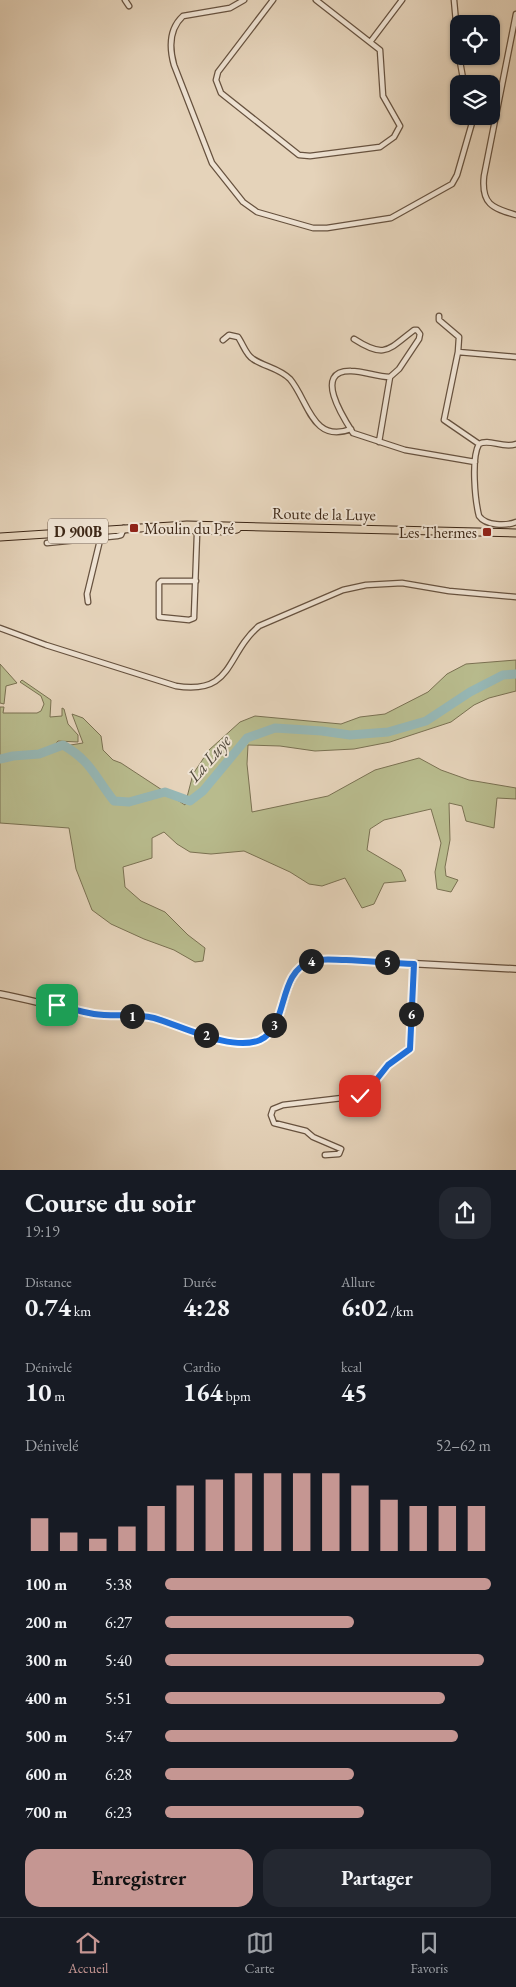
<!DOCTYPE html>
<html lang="fr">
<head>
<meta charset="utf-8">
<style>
  body { margin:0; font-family:"EB Garamond",serif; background:#242831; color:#f1f3f6; height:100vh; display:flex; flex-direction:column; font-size:19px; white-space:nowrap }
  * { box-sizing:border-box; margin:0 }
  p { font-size:16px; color:#9ea1a6 }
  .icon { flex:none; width:28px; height:28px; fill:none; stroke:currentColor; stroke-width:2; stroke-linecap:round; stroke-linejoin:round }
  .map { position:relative; height:1170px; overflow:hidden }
  .panel { display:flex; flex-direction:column; background:#171b24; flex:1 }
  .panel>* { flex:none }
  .fabs { position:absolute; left:450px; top:15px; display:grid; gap:10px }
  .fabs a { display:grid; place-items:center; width:50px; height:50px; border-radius:10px; background:#171b24; box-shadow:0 1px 4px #0004; font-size:25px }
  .pin { position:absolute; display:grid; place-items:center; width:42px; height:42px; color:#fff; margin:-21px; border-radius:10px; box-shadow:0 2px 8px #0006 }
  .km { position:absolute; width:25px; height:25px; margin:-12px; border-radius:50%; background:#222; color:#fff; font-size:14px; line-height:25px; text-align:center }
  .round { display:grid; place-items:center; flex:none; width:52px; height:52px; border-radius:15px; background:#242831 }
  .head { display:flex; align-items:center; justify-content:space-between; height:85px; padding:0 25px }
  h1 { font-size:28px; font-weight:700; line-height:38px }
  .stats { display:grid; grid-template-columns:repeat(3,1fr); gap:8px; height:85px; padding:5px 25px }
  .stats div { display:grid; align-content:center }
  .stats b { font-size:25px; font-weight:700 }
  .stats small { font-size:14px; font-weight:400 }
  .stats p { font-size:14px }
  .chart { height:140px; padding:10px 25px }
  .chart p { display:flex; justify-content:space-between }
  .chart svg { width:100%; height:90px; margin-top:5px; stroke:#c59692; stroke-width:6 }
  .primary-button { display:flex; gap:10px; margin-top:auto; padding:10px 25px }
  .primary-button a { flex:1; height:58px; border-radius:15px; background:#c59692; color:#111; font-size:20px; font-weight:700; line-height:58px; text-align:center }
  .primary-button a+a { background:#242831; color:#f1f3f6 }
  ul { padding:0 25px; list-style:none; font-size:16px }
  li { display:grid; grid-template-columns:80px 60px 1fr; align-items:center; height:38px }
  li i { height:12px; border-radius:6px; background:#c59692 }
  .menu { display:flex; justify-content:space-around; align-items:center; height:70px; border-top:1px solid #363941; background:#171b24; font-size:14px; color:#9ea1a6 }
  .menu a { display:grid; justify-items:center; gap:2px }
  .menu .active { color:#c59692 }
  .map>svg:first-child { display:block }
  .green { fill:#b8bb8d; stroke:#7a7152 }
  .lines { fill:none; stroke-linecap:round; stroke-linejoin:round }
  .river { stroke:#96b7b5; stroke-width:9 }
  .minor-casing { stroke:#67523f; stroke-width:7 }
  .tertiary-casing { stroke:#67523f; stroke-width:8 }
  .primary-casing { stroke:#3d2716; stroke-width:9 }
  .minor { stroke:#eee2d2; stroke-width:4.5 }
  .tertiary { stroke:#eee2d2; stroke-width:5.5 }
  .primary { stroke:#e5d3ba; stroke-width:7 }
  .route-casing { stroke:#fff; stroke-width:10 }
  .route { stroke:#1a73e8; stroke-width:6 }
  .poi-dot { fill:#8f2418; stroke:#eee2d2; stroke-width:2 }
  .labels { text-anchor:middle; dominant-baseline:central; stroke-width:4; stroke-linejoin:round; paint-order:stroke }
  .shield { fill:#eee2d2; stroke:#725f4e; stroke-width:1 }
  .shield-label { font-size:15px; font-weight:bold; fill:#3d2716 }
  .street-label { font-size:16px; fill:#3d2716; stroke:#eee2d2 }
  .poi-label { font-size:16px; fill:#3d2716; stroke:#eee2d2; text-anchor:start }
  .water-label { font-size:18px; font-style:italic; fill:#534b3e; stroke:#eee2d2 }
</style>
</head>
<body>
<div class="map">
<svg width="516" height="1170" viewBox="0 0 516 1170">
  <rect width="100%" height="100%" fill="#e5d3ba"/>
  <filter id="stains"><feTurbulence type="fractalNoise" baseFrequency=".004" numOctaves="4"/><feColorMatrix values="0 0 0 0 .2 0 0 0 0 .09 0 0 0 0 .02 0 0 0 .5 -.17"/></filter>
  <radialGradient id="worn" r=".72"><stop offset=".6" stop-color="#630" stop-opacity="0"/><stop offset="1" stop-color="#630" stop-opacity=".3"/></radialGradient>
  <path class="green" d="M516 660V691L489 698 474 705 451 722 390 742 354 749 315 751 280 746 248 745 247 764 252 812 328 796 375 770 419 758 441 770 469 780 516 788V799L497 798 494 828 466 821 462 806 449 803 450 840 445 867 446 876 458 880 451 892 437 889 435 872 441 843 431 809 384 820 370 829 367 850 401 870 406 881 384 883 374 904 362 908 345 878 322 886 309 884 290 872 244 851 211 854 190 852 177 844 164 832 152 838V858L123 867 125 887 141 901 165 912 188 935 205 948 203 961 195 962 174 950 144 939 111 924 92 910 76 869 69 828 0 823V707H4L3 713H37L41 711 44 704 41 696 20 682 22 680 51 700 50 717 62 716V708L64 709 68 724 78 735V742L58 741 52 748 83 743 72 714 83 718 101 736 103 750 113 760 121 763 185 805 193 774 209 750 240 722 255 716 341 724 360 717 385 714 428 692 447 674 466 664Z
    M0 664 17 683 6 686 4 704 0 703Z"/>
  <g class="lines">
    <path class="river" d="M0 759 13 756 39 754 63 745C91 761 95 777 114 801L129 802 165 792 190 801 203 791 247 738 275 728 322 731 350 735 388 732 426 721 470 692 503 675 516 674"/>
    <g class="minor-casing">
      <path id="minor" d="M125 0 129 6
        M244 0 230 8 183 16C169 29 169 47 174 65L212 163 243 202 257 212 313 228H327L391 218 452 184 457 175 474 116
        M273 0 218 72 216 80 221 93 299 155 310 156 380 147 394 137 400 126 383 96 380 50 316 0
        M454 0 459 55
        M516 14 484 176C481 204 492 208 516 215
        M371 41 402 0
        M459 56 464 84
        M439 316V320L459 337 458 352
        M354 339C385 359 388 350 414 330H417L420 334 419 339 399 369 390 377C377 377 364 371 351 371 312 370 344 419 353 433L405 450 475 462
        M223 340 229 335 238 337C243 344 246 355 253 359 265 367 279 368 290 379 308 400 312 444 351 429
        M379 442 390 377
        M479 444 444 420 458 352 516 357
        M479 444C471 458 475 500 479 516 486 526 506 526 516 522
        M479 444C489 438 503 449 516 444
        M47 543 117 536 121 535 124 528
        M196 581H161L159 583V617L189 620 194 618V616L197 534V529
        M88 602 87 594 101 536
        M0 628 46 645 176 686C234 695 225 655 259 626L343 590 366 585 402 583 449 591 516 597
        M325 1155 339 1154 341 1149 313 1137 306 1131 274 1123 271 1115 273 1109 283 1105 359 1096 365 1094 388 1065 407 1052 411 1040 414 964"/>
    </g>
    <g class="tertiary-casing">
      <path id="tertiary" d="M0 994C31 1000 62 1009 93 1014 112 1018 133 1013 153 1018 182 1025 229 1052 259 1040 295 1026 272 960 326 959L516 969"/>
    </g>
    <g class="primary-casing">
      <path id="primary" d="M175 529 225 531 237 529
        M0 537 187 525 516 533"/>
    </g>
    <use href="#minor" class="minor"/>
    <use href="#tertiary" class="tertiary"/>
    <use href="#primary" class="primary"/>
  </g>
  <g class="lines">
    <g class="route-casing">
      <path id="route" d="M57 1005C69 1008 81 1012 94 1014 113 1017 134 1013 154 1018 182 1026 232 1052 260 1040 290 1026 276 972 312 961 323 958 335 960 346 960 368 961 391 963 414 964L410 1049 388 1065 365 1094 360 1096"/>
    </g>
    <use href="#route" class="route"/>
  </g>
  <g class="poi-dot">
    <rect x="129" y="523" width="10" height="10" rx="2.5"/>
    <rect x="482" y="527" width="10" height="10" rx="2.5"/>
  </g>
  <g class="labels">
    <rect class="shield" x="48" y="518.5" width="60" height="25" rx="4"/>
    <g class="shield-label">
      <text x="78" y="531">D 900B</text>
    </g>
    <g class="street-label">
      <text transform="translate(324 514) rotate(1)">Route de la Luye</text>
    </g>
    <g class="poi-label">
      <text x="144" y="528">Moulin du Pré</text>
      <text x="477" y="532" text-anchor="end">Les Thermes</text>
    </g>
    <g class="water-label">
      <text transform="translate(209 758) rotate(-49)">La Luye</text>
    </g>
  </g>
  <rect width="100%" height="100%" filter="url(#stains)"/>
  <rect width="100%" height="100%" fill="url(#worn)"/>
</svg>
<div class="fabs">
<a><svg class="icon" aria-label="locate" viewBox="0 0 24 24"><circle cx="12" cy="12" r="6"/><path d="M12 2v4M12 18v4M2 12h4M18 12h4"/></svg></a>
<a><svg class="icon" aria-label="layers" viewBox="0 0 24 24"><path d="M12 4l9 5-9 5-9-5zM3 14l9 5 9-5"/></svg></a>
</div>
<div class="pin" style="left:57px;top:1005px;background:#1e9e55"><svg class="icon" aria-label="arrive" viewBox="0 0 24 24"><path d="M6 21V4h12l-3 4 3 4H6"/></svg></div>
<div class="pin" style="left:360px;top:1096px;background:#d93025"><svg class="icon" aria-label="check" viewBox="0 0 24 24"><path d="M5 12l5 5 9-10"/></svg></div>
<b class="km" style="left:132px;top:1016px">1</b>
<b class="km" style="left:206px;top:1035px">2</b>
<b class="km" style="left:274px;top:1025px">3</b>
<b class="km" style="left:311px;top:961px">4</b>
<b class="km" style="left:387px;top:962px">5</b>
<b class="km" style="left:411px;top:1014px">6</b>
</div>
<section class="panel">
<div class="head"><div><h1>Course du soir</h1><p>19:19</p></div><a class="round"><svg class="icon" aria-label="share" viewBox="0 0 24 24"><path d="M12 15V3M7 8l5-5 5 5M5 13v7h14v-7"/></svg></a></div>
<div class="stats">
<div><p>Distance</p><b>0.74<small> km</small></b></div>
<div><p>Durée</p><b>4:28</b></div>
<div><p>Allure</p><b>6:02<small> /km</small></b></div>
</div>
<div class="stats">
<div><p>Dénivelé</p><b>10<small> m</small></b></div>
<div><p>Cardio</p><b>164<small> bpm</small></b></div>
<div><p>kcal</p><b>45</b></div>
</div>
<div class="chart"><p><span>Dénivelé</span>52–62 m</p>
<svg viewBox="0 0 160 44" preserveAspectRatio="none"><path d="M5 44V28M15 44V35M25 44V38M35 44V32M45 44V22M55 44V12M65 44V9M75 44V6M85 44V6M95 44V6M105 44V6M115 44V12M125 44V19M135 44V22M145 44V22M155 44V22"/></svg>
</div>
<ul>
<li><b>100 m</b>5:38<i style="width:100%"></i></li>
<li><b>200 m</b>6:27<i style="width:58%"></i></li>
<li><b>300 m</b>5:40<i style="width:98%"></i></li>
<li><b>400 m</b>5:51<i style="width:86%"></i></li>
<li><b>500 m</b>5:47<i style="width:90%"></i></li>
<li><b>600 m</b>6:28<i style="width:58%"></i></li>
<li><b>700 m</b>6:23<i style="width:61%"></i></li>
</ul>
<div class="primary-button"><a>Enregistrer</a><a>Partager</a></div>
</section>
<nav class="menu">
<a class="active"><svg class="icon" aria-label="home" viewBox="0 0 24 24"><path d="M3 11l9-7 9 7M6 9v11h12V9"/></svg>Accueil</a>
<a><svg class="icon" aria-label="map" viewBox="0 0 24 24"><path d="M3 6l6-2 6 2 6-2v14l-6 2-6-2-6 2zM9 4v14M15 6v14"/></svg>Carte</a>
<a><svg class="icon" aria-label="saved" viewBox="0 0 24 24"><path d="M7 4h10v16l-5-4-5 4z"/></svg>Favoris</a>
</nav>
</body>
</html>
